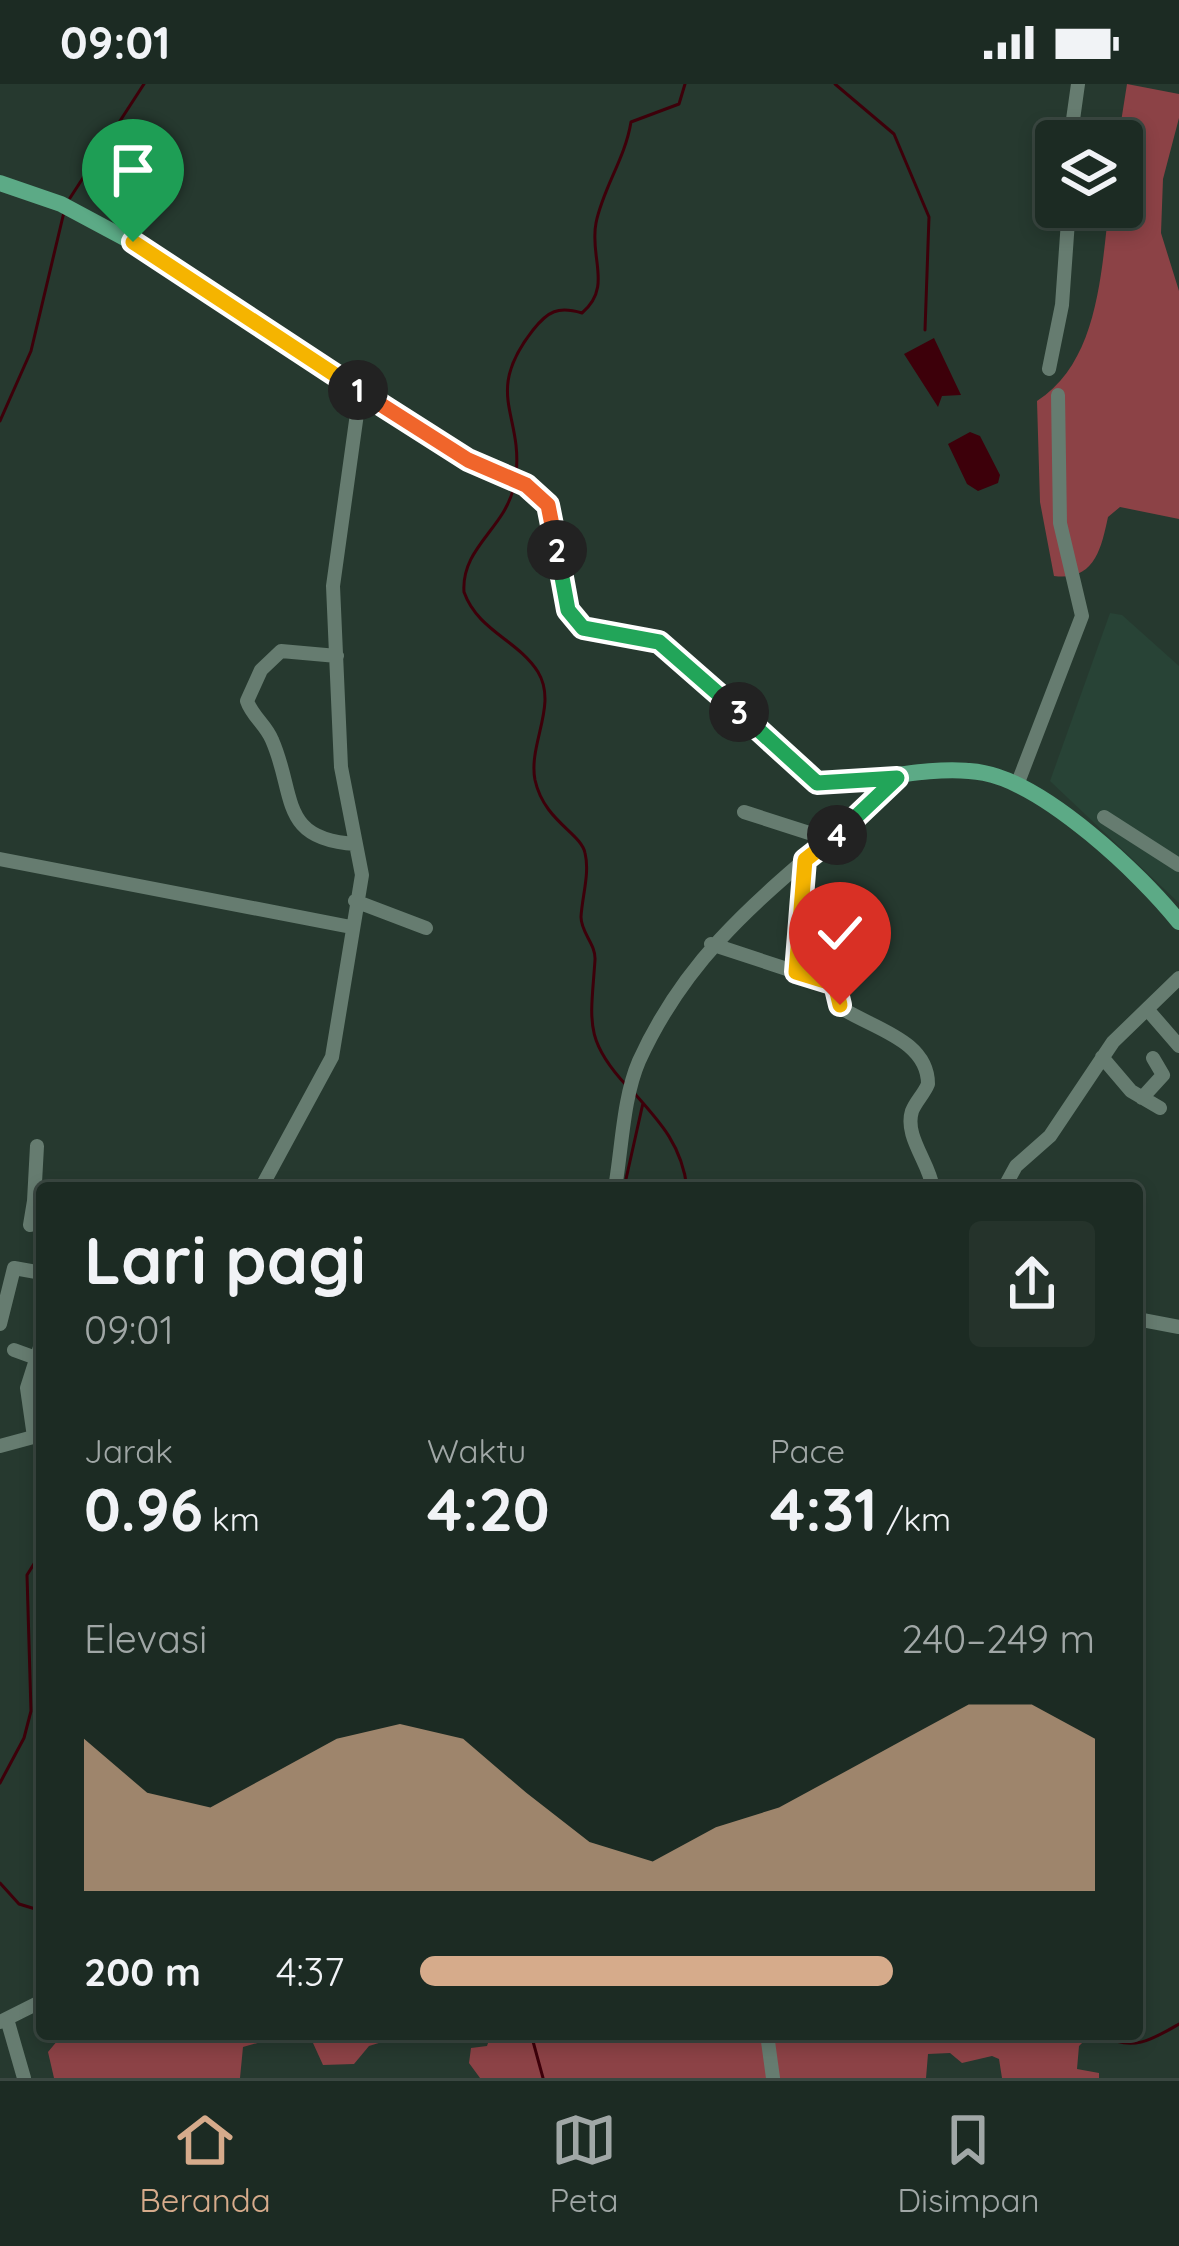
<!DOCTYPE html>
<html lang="id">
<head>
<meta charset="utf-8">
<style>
  body { margin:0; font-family:Quicksand,sans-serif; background:#25332b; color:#f1f3f6; height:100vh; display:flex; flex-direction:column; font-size:45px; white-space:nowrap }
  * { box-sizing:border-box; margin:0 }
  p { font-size:39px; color:#a0a7a6 }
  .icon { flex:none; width:66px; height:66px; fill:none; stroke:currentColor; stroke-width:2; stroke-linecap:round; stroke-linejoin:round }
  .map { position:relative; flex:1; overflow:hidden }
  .details { position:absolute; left:36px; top:1098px; width:1107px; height:858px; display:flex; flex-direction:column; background:#1c2b23; border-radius:12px; box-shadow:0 6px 18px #0003,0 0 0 3px #3a4741 }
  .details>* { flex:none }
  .fabs { position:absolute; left:1035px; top:36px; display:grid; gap:24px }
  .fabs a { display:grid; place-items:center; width:108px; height:108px; border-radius:12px; background:#1c2b23; box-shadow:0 6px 18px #0003,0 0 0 3px #3a4741; font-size:60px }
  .pin { position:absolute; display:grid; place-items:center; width:102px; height:102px; color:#fff; margin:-123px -51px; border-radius:50% 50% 50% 0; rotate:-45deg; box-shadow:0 0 12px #0007 }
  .pin .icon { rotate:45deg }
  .km { position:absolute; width:60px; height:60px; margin:-30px; border-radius:50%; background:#222; color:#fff; font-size:33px; line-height:60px; text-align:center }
  .round { display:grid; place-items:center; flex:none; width:126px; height:126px; border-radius:12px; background:#25332b }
  .summary { display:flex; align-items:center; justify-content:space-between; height:204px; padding:0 48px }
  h1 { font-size:66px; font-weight:700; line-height:90px }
  .figures { display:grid; grid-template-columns:repeat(3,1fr); gap:18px; height:204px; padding:12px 48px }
  .figures div { display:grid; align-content:center }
  .figures b { font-size:60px; font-weight:700 }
  .figures small { font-size:33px; font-weight:400 }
  .figures p { font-size:33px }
  .chart { height:336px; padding:24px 48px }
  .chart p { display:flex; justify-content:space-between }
  .chart svg { width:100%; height:216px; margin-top:12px; fill:#d6ab8b; opacity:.7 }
  ul { padding:0 48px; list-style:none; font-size:39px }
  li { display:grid; grid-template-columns:192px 144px 1fr; align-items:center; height:90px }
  li i { height:30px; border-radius:15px; background:#d6ab8b }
  .status { display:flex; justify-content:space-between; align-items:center; height:84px; padding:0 60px; background:#1c2b23; direction:ltr }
  .status svg { height:33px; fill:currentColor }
  .menu { display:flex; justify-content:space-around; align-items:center; height:168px; border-top:3px solid #3a4741; background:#1c2b23; font-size:33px; color:#a0a7a6 }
  .menu a { display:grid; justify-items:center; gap:6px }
  .menu .on { color:#d6ab8b }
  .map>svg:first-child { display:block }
  .built { fill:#284336 }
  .green { fill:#8c4246 }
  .water { fill:#3d000a }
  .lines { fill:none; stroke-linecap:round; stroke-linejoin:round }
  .stream { stroke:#3d000a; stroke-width:3 }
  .minor { stroke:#667c70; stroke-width:14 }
  .major { stroke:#5caa86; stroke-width:16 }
  .split-1-casing { stroke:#fff; stroke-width:24 }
  .split-2-casing { stroke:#fff; stroke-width:24 }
  .split-3-casing { stroke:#fff; stroke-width:24 }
  .split-4-casing { stroke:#fff; stroke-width:24 }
  .split-5-casing { stroke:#fff; stroke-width:24 }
  .split-1 { stroke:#f5b400; stroke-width:15 }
  .split-2 { stroke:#f0652b; stroke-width:15 }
  .split-3 { stroke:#22a559; stroke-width:15 }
  .split-4 { stroke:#22a559; stroke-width:15 }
  .split-5 { stroke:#f5b400; stroke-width:15 }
</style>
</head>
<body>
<div class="status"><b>09:01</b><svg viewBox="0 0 49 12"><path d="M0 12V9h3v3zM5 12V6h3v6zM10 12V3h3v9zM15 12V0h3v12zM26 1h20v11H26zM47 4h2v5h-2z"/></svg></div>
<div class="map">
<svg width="1179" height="1994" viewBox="0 0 1179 1994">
  <rect width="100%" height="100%" fill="#26392f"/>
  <path class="built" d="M1110 529 1122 531 1179 582V819L1050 697Z"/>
  <path class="green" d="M1127 0 1179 10V34L1163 95 1161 149 1179 207V435L1120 423 1108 433C1101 466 1094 497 1054 492L1040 418 1037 317C1098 278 1101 190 1109 123H1122V57H1118Z
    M63 1950H147C165 1958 184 1949 204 1956L289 1950 243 1963 240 1994H54L48 1968Z
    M301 1950H408L369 1962 354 1980 323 1981 313 1959Z
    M491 1950H1091L1079 1962 1077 1985 1099 1989V1994H1002L999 1975 992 1972 962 1979 950 1969 928 1970 926 1994H480L469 1979 471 1964 487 1962Z"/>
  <path class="water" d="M934 254 961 311 942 312 938 323 904 270Z
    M970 348 980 352 1000 391 998 399 978 407 967 400 948 360Z"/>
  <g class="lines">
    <path class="stream" d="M835 0 894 50 929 133 925 246
      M70 114 144 0
      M0 337 31 267 64 128
      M516 391C523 329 483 310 533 246 548 227 558 222 582 229 613 203 589 173 596 139 603 104 625 75 631 38L679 20 685 0
      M513 406C503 445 461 465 464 508 478 547 518 556 538 588 558 621 528 660 535 696 544 737 581 749 585 769 590 789 582 813 581 833 581 849 596 860 595 876 591 936 583 955 627 1002
      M634 1009C661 1039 682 1062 687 1104
      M624 1104 643 1019
      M0 1699 24 1654 31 1627 27 1491 42 1467
      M0 1799 19 1820 42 1827
      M531 1950 543 1994
      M1105 1950C1130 1970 1155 1954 1179 1940"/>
    <path class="minor" d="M1070 57 1078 0
      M1049 285 1062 221 1069 123
      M337 572 281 567 261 586 247 617C252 632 266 641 272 656 296 710 278 756 356 760
      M1017 701 1082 532 1060 439 1058 311
      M744 728 831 756
      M1104 733 1179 781
      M0 775 351 843
      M805 776 796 888 835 900 843 925C875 945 928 957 928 1000 924 1010 916 1017 912 1027 904 1052 929 1078 933 1104
      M355 817 426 844
      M711 860 796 888
      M1147 925 1179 962
      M1102 973 1131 1007 1160 1024
      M1142 1014 1163 991 1153 974
      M37 1062 34 1117 42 1118
      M261 1104 332 973 362 791 341 683 333 502 360 308
      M615 1104C622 1064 623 1014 639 977 699 845 798 789 897 694
      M1004 1104 1016 1082 1050 1052 1113 958 1179 894
      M30 1141 34 1117
      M1137 1235 1179 1243
      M0 1240 14 1184 42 1189
      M14 1266 36 1274
      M34 1353 27 1304 42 1257
      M0 1362 37 1352
      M7 1935 24 1994
      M0 1938 42 1917
      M767 1950 773 1994"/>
    <path class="major" d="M0 99 61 120 132 158 468 376 526 401 547 421 564 513 576 537 590 547 659 558 807 694 828 701C876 696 937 680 984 689 1046 701 1140 789 1179 838"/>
  </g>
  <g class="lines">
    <g class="split-1-casing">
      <path id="split-1" d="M133 158 358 306"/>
    </g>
    <g class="split-2-casing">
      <path id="split-2" d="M358 306 468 376 526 401 548 421 557 466"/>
    </g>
    <g class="split-3-casing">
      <path id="split-3" d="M557 466 568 526 583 544 659 558 739 628"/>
    </g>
    <g class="split-4-casing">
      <path id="split-4" d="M739 628 817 699 897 694 837 751"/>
    </g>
    <g class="split-5-casing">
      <path id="split-5" d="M837 751 805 776 796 888 835 900 840 921"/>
    </g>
    <use href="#split-1" class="split-1"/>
    <use href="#split-2" class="split-2"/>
    <use href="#split-3" class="split-3"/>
    <use href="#split-4" class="split-4"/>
    <use href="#split-5" class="split-5"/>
  </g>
</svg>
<div class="fabs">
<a><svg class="icon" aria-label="layers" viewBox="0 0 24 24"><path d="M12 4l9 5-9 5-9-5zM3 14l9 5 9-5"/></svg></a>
</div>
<div class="pin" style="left:133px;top:158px;background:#1e9e55"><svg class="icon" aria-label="arrive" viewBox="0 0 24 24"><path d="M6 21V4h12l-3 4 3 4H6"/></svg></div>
<div class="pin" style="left:840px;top:921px;background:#d93025"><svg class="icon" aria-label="check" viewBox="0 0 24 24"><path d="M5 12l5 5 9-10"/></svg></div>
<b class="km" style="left:358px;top:306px">1</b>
<b class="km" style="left:557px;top:466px">2</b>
<b class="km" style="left:739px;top:628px">3</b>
<b class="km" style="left:837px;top:751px">4</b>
<section class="details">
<div class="summary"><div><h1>Lari pagi</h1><p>09:01</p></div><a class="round"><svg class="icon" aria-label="share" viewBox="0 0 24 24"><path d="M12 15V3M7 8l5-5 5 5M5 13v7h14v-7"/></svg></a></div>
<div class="figures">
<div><p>Jarak</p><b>0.96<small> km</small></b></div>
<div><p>Waktu</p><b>4:20</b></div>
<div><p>Pace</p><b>4:31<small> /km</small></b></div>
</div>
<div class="chart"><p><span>Elevasi</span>240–249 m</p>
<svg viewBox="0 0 160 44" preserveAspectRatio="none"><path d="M0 44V13L10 24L20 27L30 20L40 13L50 10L60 13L70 24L80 34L90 38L100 31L110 27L120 20L130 13L140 6L150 6L160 13V44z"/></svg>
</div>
<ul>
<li><b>200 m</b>4:37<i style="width:70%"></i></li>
</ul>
</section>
</div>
<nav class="menu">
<a class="on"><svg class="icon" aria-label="home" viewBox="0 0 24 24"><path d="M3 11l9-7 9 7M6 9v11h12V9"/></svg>Beranda</a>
<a><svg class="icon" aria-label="map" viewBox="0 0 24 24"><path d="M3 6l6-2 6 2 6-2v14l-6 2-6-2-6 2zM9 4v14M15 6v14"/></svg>Peta</a>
<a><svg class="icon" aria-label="saved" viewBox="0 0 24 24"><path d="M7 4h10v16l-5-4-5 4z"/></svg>Disimpan</a>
</nav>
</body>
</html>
